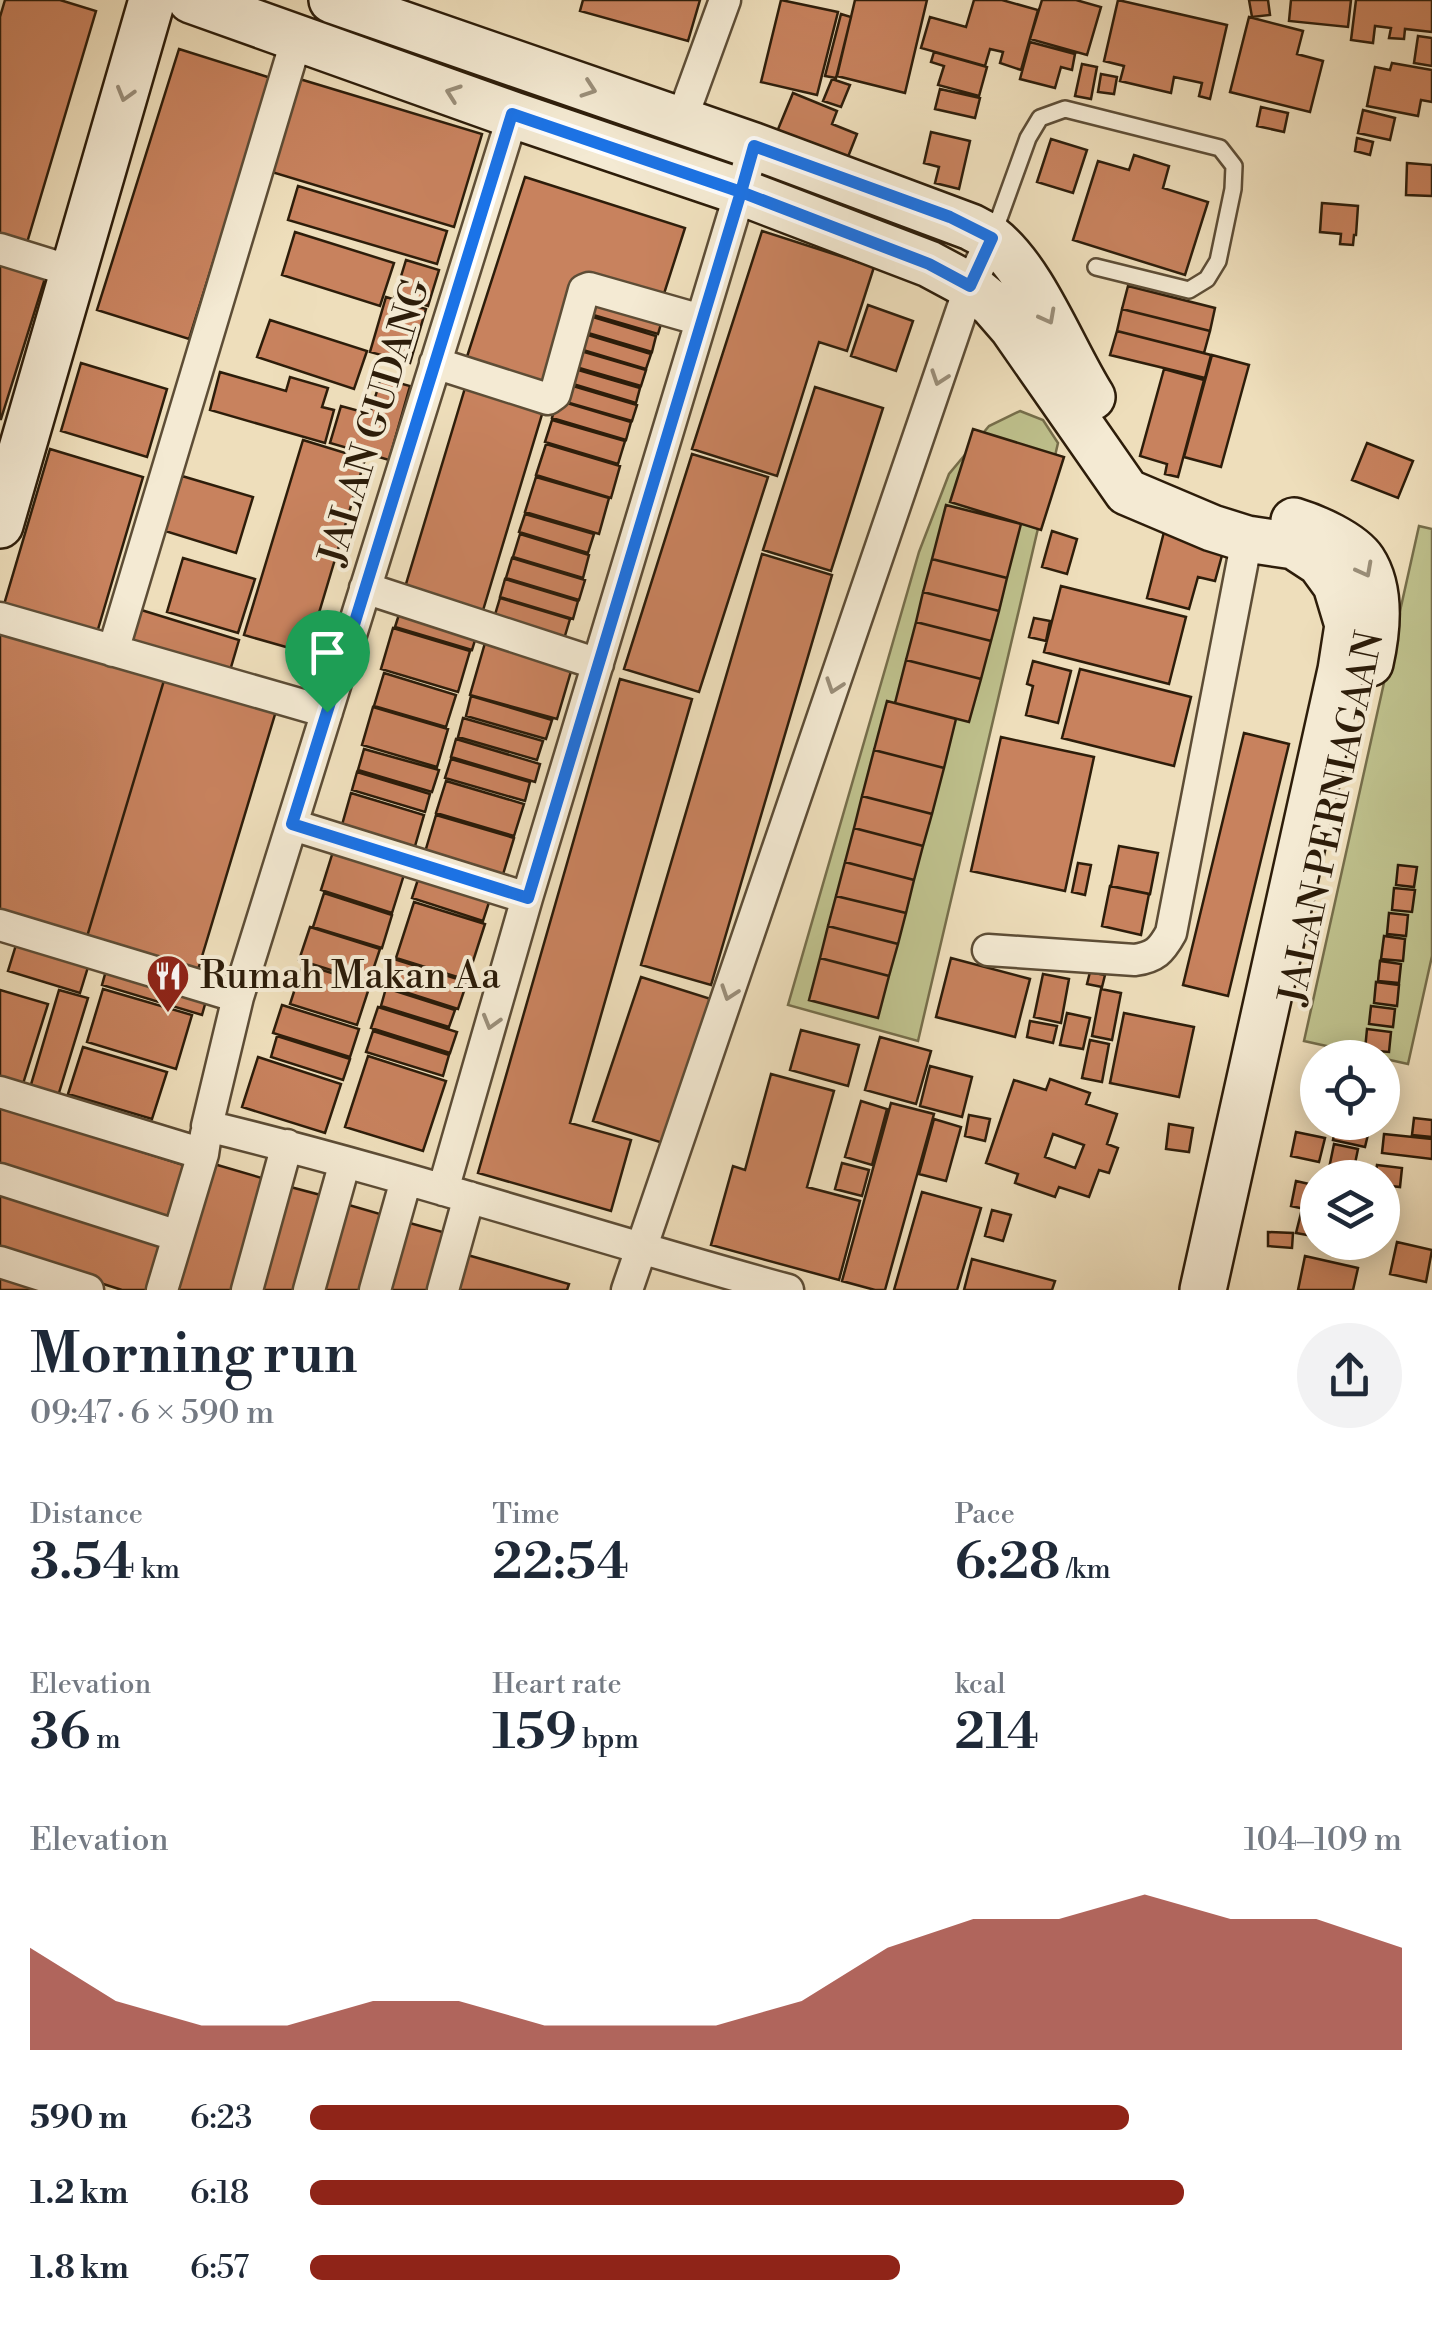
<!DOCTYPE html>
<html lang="en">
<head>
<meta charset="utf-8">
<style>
  body { margin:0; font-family:"Libre Bodoni",serif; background:#f2f2f3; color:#1f2937; height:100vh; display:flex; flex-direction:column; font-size:38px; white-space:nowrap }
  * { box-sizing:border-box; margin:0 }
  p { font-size:32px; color:#747a83 }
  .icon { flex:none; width:55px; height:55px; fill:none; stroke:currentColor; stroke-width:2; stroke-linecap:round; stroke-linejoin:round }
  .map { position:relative; height:1290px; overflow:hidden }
  .drawer { display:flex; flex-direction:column; background:#fff; flex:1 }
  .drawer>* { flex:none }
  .buttons { position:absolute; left:1300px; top:1040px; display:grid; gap:20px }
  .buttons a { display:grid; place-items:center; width:100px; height:100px; border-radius:50%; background:#fff; box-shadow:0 5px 25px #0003; font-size:50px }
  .pin { position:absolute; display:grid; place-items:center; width:85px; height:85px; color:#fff; margin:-102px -42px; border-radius:50% 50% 50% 0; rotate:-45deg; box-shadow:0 0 10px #0007 }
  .pin .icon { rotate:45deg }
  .round { display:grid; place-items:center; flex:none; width:105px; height:105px; border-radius:52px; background:#f2f2f3 }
  .summary { display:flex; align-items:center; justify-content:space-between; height:170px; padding:0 30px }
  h1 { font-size:55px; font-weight:600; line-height:75px }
  .figures { display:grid; grid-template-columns:repeat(3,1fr); gap:15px; height:170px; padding:10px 30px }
  .figures div { display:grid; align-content:center }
  .figures b { font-size:50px; font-weight:600 }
  .figures small { font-size:28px; font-weight:400 }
  .figures p { font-size:28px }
  .chart { height:280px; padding:20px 30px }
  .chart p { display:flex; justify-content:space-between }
  .chart svg { width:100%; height:180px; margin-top:10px; fill:#8f2418; opacity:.7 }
  ul { padding:0 30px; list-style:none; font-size:32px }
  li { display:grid; grid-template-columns:160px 120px 1fr; align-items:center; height:75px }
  li i { height:25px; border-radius:12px; background:#8f2418 }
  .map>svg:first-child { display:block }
  .green { fill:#bec08c; stroke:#766e4b; stroke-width:2.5 }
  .building { fill:#c8825e; stroke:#2d1d0a; stroke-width:2.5; fill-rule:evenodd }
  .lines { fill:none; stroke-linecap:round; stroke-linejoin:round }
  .lane-casing { stroke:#5d4d36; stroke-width:20 }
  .street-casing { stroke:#5d4d36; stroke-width:35 }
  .secondary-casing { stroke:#2d1d0a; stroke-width:50 }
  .lane { stroke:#f4ead3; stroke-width:15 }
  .street { stroke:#f4ead3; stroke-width:30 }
  .secondary { stroke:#f4ead3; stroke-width:45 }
  .oneway { stroke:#9a8e79 }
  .route-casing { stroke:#fff; stroke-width:20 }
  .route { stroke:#1a73e8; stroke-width:12 }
  .labels { text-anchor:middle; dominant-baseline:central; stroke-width:8; stroke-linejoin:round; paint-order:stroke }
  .street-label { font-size:38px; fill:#2d1d0a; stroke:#f4ead3 }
  .poi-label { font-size:38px; fill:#2d1d0a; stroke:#f4ead3; text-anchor:start }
</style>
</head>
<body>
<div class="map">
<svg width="1432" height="1290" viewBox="0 0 1432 1290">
  <rect width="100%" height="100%" fill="#eedebb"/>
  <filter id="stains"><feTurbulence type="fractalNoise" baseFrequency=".002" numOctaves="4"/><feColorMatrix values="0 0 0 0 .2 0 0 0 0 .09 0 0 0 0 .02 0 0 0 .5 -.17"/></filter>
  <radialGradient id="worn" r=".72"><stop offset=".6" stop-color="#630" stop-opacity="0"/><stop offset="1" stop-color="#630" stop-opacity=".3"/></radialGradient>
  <path class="green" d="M1020 411 1043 420 1058 443 918 1041 788 1005 919 552 949 474 989 426Z
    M1419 526 1432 529V956L1408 1064 1304 1041Z"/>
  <path class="building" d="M5 0H60L96 11 26 246 0 238V17Z
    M583 0H700L688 41 580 11Z
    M781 0 838 12 817 95 761 82Z
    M855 0H927L905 93 837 76Z
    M974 0H1002L1038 10 1021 70 1000 63 1003 52 990 49 985 66 921 48 930 17 966 27Z
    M1042 0H1076L1101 7 1087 55 1030 39Z
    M1118 0 1227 25 1210 99 1199 96 1202 83 1174 77 1171 93 1120 81 1124 66 1104 61Z
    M1249 0H1268L1270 15 1252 17Z
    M1291 0H1351L1348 27 1289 21Z
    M1356 0H1432V32L1405 29 1404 39 1389 38 1391 28 1375 26 1373 43 1351 40Z
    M841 14 851 17 836 78 825 76Z
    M1249 17 1303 31 1297 54 1323 61 1310 112 1230 92Z
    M1418 36 1432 38V66L1414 63Z
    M1030 42 1075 54 1072 70 1061 67 1055 88 1020 79Z
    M179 49 271 78 189 339 97 310Z
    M934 52 987 67 979 96 938 85 944 66 931 62Z
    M1392 63 1432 70V102L1421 100 1418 116 1367 106 1375 67 1390 70Z
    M1082 64 1097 67 1091 99 1075 96Z
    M1101 74 1117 77 1114 94 1098 92Z
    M293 77 482 134 454 227 265 170Z
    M832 79 850 85 841 107 823 101Z
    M940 89 980 98 975 118 935 109Z
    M793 93 837 111 832 124 857 134 844 167 774 139Z
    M1261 107 1288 113 1284 132 1257 126Z
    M1363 110 1395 118 1390 140 1358 133Z
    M931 132 970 141 959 189 935 183 939 167 924 163Z
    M1357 138 1373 142 1370 155 1355 151Z
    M1051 139 1087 150 1073 193 1037 182Z
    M1134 155 1169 166 1163 188 1208 202 1185 275 1073 240 1098 161 1129 170Z
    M1407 163 1432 165V196L1406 195Z
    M525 177 685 228 662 300 585 277 549 392 464 366Z
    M298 186 447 231 437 264 288 220Z
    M1322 203 1358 206 1356 235H1354L1353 245 1340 244 1341 234 1320 232Z
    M762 231 874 267 847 351 819 342 777 476 692 449Z
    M295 232 394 263 380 306 282 275Z
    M0 260 46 275 1 419H0Z
    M406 260 439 270 428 306 395 296Z
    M1128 286 1215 308 1210 331 1122 309Z
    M588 295 663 317 658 334 583 312Z
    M386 297 426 309 410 363 370 352Z
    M868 305 913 321 896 371 851 356Z
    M1122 309 1210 331 1204 353 1117 331Z
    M583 314 656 336 652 352 578 330Z
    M270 320 367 351 354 389 257 357Z
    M1117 331 1211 355 1205 378 1110 355Z
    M578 332 651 354 646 369 573 347Z
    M574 349 646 370 641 386 569 365Z
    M1212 355 1249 365 1221 467 1184 457Z
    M81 363 167 389 147 457 61 431Z
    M568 367 640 388 636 403 563 381Z
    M1164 369 1204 380 1178 477 1165 474 1167 464 1140 456Z
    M220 372 286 391 290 377 328 388 322 407 334 410 325 443 210 410Z
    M381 378 410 386 389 460 330 443 341 406 370 414Z
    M468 378 546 401 481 617 403 594Z
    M563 383 637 405 632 421 559 400Z
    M815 387 883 408 831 571 763 550Z
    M557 400 631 422 626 440 552 418Z
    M552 420 625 441 618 464 545 442Z
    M973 429 1064 457 1041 530 950 502Z
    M303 440 365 459 307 653 244 635Z
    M1367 443 1413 461 1398 498 1352 480Z
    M546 444 620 466 611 498 536 475Z
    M50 449 143 477 96 636 3 608Z
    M692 454 768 477 699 692 624 669Z
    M182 476 253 497 236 553 165 531Z
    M536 477 609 498 599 534 525 512Z
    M946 505 1021 524 1007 578 932 559Z
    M525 514 594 534 588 553 519 532Z
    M1052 531 1077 539 1067 574 1042 567Z
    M1164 532 1224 548 1215 581 1198 577 1189 609 1147 598Z
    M520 534 589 555 583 578 513 557Z
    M762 554 832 575 711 985 641 965Z
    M183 558 255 579 238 633 167 612Z
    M512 558 585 580 579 600 506 578Z
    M932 559 1007 578 999 611 923 592Z
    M505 579 578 601 573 619 500 597Z
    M1061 586 1186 617 1169 684 1044 652Z
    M923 592 999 611 991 641 916 622Z
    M500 598 570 619 564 639 494 618Z
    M402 605 479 627 472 650 395 627Z
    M138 609 239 640 229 674 127 644Z
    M1034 618 1050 621 1046 641 1029 637Z
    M916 622 991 641 981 679 906 660Z
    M393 628 470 651 458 692 381 669Z
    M0 629 165 677 86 940 0 915Z
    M487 636 574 661 557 719 470 695Z
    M906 660 981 679 969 722 895 703Z
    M1033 661 1071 671 1058 723 1026 715 1033 686 1027 684Z
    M1080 669 1191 697 1174 766 1062 738Z
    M384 673 456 695 446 727 374 706Z
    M165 677 276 711 197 973 86 940Z
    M620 679 692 699 570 1123 631 1140 611 1211 478 1173Z
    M471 696 552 720 546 739 466 716Z
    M887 701 956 719 944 768 874 750Z
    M373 707 448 729 437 767 362 745Z
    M463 718 543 741 537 760 458 737Z
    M1244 733 1289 744 1228 996 1183 985Z
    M1001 737 1094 757 1065 891 971 871Z
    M456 739 540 764 535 782 451 757Z
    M364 749 439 770 432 792 358 770Z
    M874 750 944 768 932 814 862 796Z
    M451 759 530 782 525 801 445 778Z
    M357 772 430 794 425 812 352 790Z
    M446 781 524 804 514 836 436 813Z
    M351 793 424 815 413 853 340 832Z
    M862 796 932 814 923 846 854 828Z
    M436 815 514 838 501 881 423 859Z
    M854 828 923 846 914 880 845 862Z
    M336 842 407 865 392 913 321 890Z
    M1119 846 1158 853 1150 894 1111 886Z
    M845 862 914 880 906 913 836 896Z
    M1078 863 1091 865 1085 895 1072 892Z
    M1398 865 1417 867 1414 887 1396 885Z
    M421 870 492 893 483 921 412 898Z
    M1110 886 1149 894 1141 935 1102 926Z
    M1394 888 1415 890 1412 912 1392 910Z
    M324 893 392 915 382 948 313 927Z
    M836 896 906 913 898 944 828 926Z
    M414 902 485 924 467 980 396 958Z
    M1389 913 1408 915 1406 936 1387 934Z
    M828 926 898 944 889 976 820 958Z
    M310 927 380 949 369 982 299 960Z
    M1384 936 1405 939 1403 961 1381 959Z
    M16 945 88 967 80 993 8 971Z
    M820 958 889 976 878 1018 809 1000Z
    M951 958 1030 979 1015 1037 936 1017Z
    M394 959 467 982 458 1009 386 986Z
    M109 960 209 990 202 1015 102 985Z
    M1380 961 1401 964 1399 983 1378 981Z
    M303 964 370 985 357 1025 290 1004Z
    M1090 972 1105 975 1102 987 1087 984Z
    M1043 974 1069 979 1061 1023 1034 1017Z
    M641 977 714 1000 666 1144 593 1121Z
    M1376 982 1399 985 1397 1006 1374 1003Z
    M386 988 455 1010 449 1027 381 1006Z
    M103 989 192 1015 176 1069 87 1042Z
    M1101 989 1121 993 1112 1040 1092 1036Z
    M0 990 48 1004 22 1087 0 1080Z
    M59 990 88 998 58 1096 30 1088Z
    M282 1005 359 1029 350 1057 273 1033Z
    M1371 1006 1395 1009 1393 1027 1369 1024Z
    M378 1007 457 1032 450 1053 371 1028Z
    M1067 1013 1090 1018 1083 1049 1060 1045Z
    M1124 1013 1194 1027 1179 1097 1110 1083Z
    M1030 1021 1057 1026 1053 1043 1027 1037Z
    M1367 1029 1391 1032 1389 1052 1365 1050Z
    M801 1030 859 1045 848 1086 790 1070Z
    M373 1031 449 1055 443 1076 366 1052Z
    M277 1036 350 1059 343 1080 271 1057Z
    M880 1037 931 1051 916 1104 865 1090Z
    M1090 1040 1109 1044 1102 1082 1082 1078Z
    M83 1047 167 1072 152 1119 68 1094Z
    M368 1056 446 1081 423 1151 345 1127Z
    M258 1057 341 1084 325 1133 242 1107Z
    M930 1066 972 1077 962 1117 920 1106Z
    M771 1074 834 1091 807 1187 860 1201 839 1280 711 1245 733 1166 745 1170Z
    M1050 1079 1090 1093 1086 1104 1117 1114 1107 1144 1118 1148 1109 1173 1099 1170 1089 1197 1059 1187 1055 1197 1015 1183 1018 1174 986 1163 1014 1080 1046 1090ZM1053 1134 1084 1145 1075 1168 1045 1157Z
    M861 1101 887 1109 872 1165 845 1157Z
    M891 1103 934 1114 885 1290H875L842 1281Z
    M0 1107 190 1167 173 1219 0 1164Z
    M969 1115 990 1119 985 1141 965 1136Z
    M1414 1118 1432 1120V1137L1412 1135Z
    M934 1119 961 1127 946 1181 919 1174Z
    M1337 1122H1371L1365 1147 1333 1140Z
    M1169 1124 1193 1128 1189 1152 1166 1149Z
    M1296 1132 1325 1138 1319 1162 1291 1156Z
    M1384 1134 1432 1139V1159L1382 1153Z
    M1334 1144 1358 1149 1352 1178H1327Z
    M842 1163 869 1170 862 1196 835 1189Z
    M214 1164 272 1181 240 1290H178Z
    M1377 1165 1402 1168 1400 1187 1382 1185V1178H1375Z
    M1296 1181 1318 1186V1212L1291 1206Z
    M283 1185 328 1197 301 1290H254Z
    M922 1192 981 1208 957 1290H894Z
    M0 1194 164 1246 149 1290H122L0 1251Z
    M342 1203 387 1216 366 1290H318Z
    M992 1210 1011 1215 1003 1241 985 1236Z
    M1301 1213 1318 1217V1237L1296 1233Z
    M406 1222 450 1234 434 1290H386Z
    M1268 1232 1293 1233 1292 1248 1268 1246Z
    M1397 1242 1432 1250 1426 1282 1390 1274Z
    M464 1254 569 1284 567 1290H453Z
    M1305 1256 1358 1268 1353 1290H1298Z
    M972 1259 1055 1281 1052 1290H964Z
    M0 1269 67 1290H0Z"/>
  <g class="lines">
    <g class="lane-casing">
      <path id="lane" d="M993 235 1028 138 1040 118 1065 109 1220 148 1234 166 1233 189 1218 261 1207 279 1189 290 1096 267"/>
    </g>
    <g class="street-casing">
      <path id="street" d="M513 115 238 997 207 1126C402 1173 594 1237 788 1290
        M681 121 725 0
        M0 249 74 272
        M435 363 548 399 555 394 584 290 589 288 701 320
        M365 588 598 664
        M0 618 327 712
        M113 651 297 38
        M293 825 527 898
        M0 925 238 997
        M988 950 1135 960C1155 957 1161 951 1171 933L1247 539
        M0 1092 203 1154
        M0 1179 178 1236
        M443 1190 527 898 754 146
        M0 1262 88 1290
        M162 1290 203 1154 206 1134
        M247 1290 287 1145
        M309 1290 345 1162
        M375 1290 406 1180
        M443 1290 469 1197
        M627 1290 970 286 992 238"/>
    </g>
    <g class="secondary-casing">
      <path id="secondary" d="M191 0 513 115 741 192 929 264 970 286 992 304 1012 327 1127 492 1212 528 1247 539 1294 546 1320 563 1336 585 1348 625 1341 670 1203 1290
        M332 0 754 146 971 227C978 231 986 234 992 239 1033 271 1063 351 1092 397
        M1294 521C1314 527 1351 543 1363 561 1382 590 1377 632 1370 663
        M0 525 152 0"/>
    </g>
    <use href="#lane" class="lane"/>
    <use href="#street" class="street"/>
    <use href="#secondary" class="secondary"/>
  </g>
  <defs><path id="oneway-chevron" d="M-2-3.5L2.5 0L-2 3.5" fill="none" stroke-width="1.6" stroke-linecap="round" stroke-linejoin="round" transform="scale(2.5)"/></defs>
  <g class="oneway">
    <use href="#oneway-chevron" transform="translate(589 89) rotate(19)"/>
    <use href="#oneway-chevron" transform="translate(453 93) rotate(-160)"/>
    <use href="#oneway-chevron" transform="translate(125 94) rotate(106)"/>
    <use href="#oneway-chevron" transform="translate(1048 317) rotate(62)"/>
    <use href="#oneway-chevron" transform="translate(939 378) rotate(109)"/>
    <use href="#oneway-chevron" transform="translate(1365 570) rotate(62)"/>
    <use href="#oneway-chevron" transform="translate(834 686) rotate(109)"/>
    <use href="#oneway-chevron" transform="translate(729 993) rotate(109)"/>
    <use href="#oneway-chevron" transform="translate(491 1022) rotate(106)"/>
  </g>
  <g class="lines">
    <g class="route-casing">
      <path id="route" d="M327 712 292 824 528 898 741 192 929 264 970 286 992 238 950 217 754 146 741 192 512 114 327 712"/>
    </g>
    <use href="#route" class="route"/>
  </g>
  <defs>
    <g id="restaurant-pin" transform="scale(2.25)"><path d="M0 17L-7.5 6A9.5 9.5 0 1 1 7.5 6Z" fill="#8f2418" stroke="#f4ead3"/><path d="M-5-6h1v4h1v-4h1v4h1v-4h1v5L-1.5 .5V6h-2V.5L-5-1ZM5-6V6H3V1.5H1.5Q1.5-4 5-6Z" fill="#fff"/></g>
  </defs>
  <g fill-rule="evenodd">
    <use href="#restaurant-pin" x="168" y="976"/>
  </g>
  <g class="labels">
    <g class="street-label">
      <text transform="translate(375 422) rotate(-73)">JALAN GUDANG</text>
      <text transform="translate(1332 818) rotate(-78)">JALAN PERNIAGAAN</text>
    </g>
    <g class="poi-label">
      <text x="200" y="976">Rumah Makan Aa</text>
    </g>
  </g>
  <rect width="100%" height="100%" filter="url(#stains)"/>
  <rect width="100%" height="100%" fill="url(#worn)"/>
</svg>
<div class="buttons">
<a><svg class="icon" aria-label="locate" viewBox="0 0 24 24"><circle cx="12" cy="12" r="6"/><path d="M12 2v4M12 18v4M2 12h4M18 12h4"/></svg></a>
<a><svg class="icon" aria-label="layers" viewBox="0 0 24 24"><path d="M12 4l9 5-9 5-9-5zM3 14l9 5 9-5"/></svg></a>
</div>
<div class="pin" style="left:327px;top:712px;background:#1e9e55"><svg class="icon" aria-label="arrive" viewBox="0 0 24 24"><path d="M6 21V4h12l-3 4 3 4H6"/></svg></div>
</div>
<section class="drawer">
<div class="summary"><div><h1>Morning run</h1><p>09:47 · 6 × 590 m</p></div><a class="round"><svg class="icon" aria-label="share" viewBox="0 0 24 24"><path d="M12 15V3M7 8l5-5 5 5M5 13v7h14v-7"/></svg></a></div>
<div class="figures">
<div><p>Distance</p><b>3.54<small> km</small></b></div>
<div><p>Time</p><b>22:54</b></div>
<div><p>Pace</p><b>6:28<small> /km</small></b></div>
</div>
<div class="figures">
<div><p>Elevation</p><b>36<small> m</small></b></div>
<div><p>Heart rate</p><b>159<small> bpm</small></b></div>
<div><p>kcal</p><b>214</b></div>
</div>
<div class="chart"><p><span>Elevation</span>104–109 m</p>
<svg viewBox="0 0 160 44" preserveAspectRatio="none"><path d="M0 44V19L10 32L20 38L30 38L40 32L50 32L60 38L70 38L80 38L90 32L100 19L110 12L120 12L130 6L140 12L150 12L160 19V44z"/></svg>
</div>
<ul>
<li><b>590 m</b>6:23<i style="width:75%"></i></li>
<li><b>1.2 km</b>6:18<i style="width:80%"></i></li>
<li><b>1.8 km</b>6:57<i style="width:54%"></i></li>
</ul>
</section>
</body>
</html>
